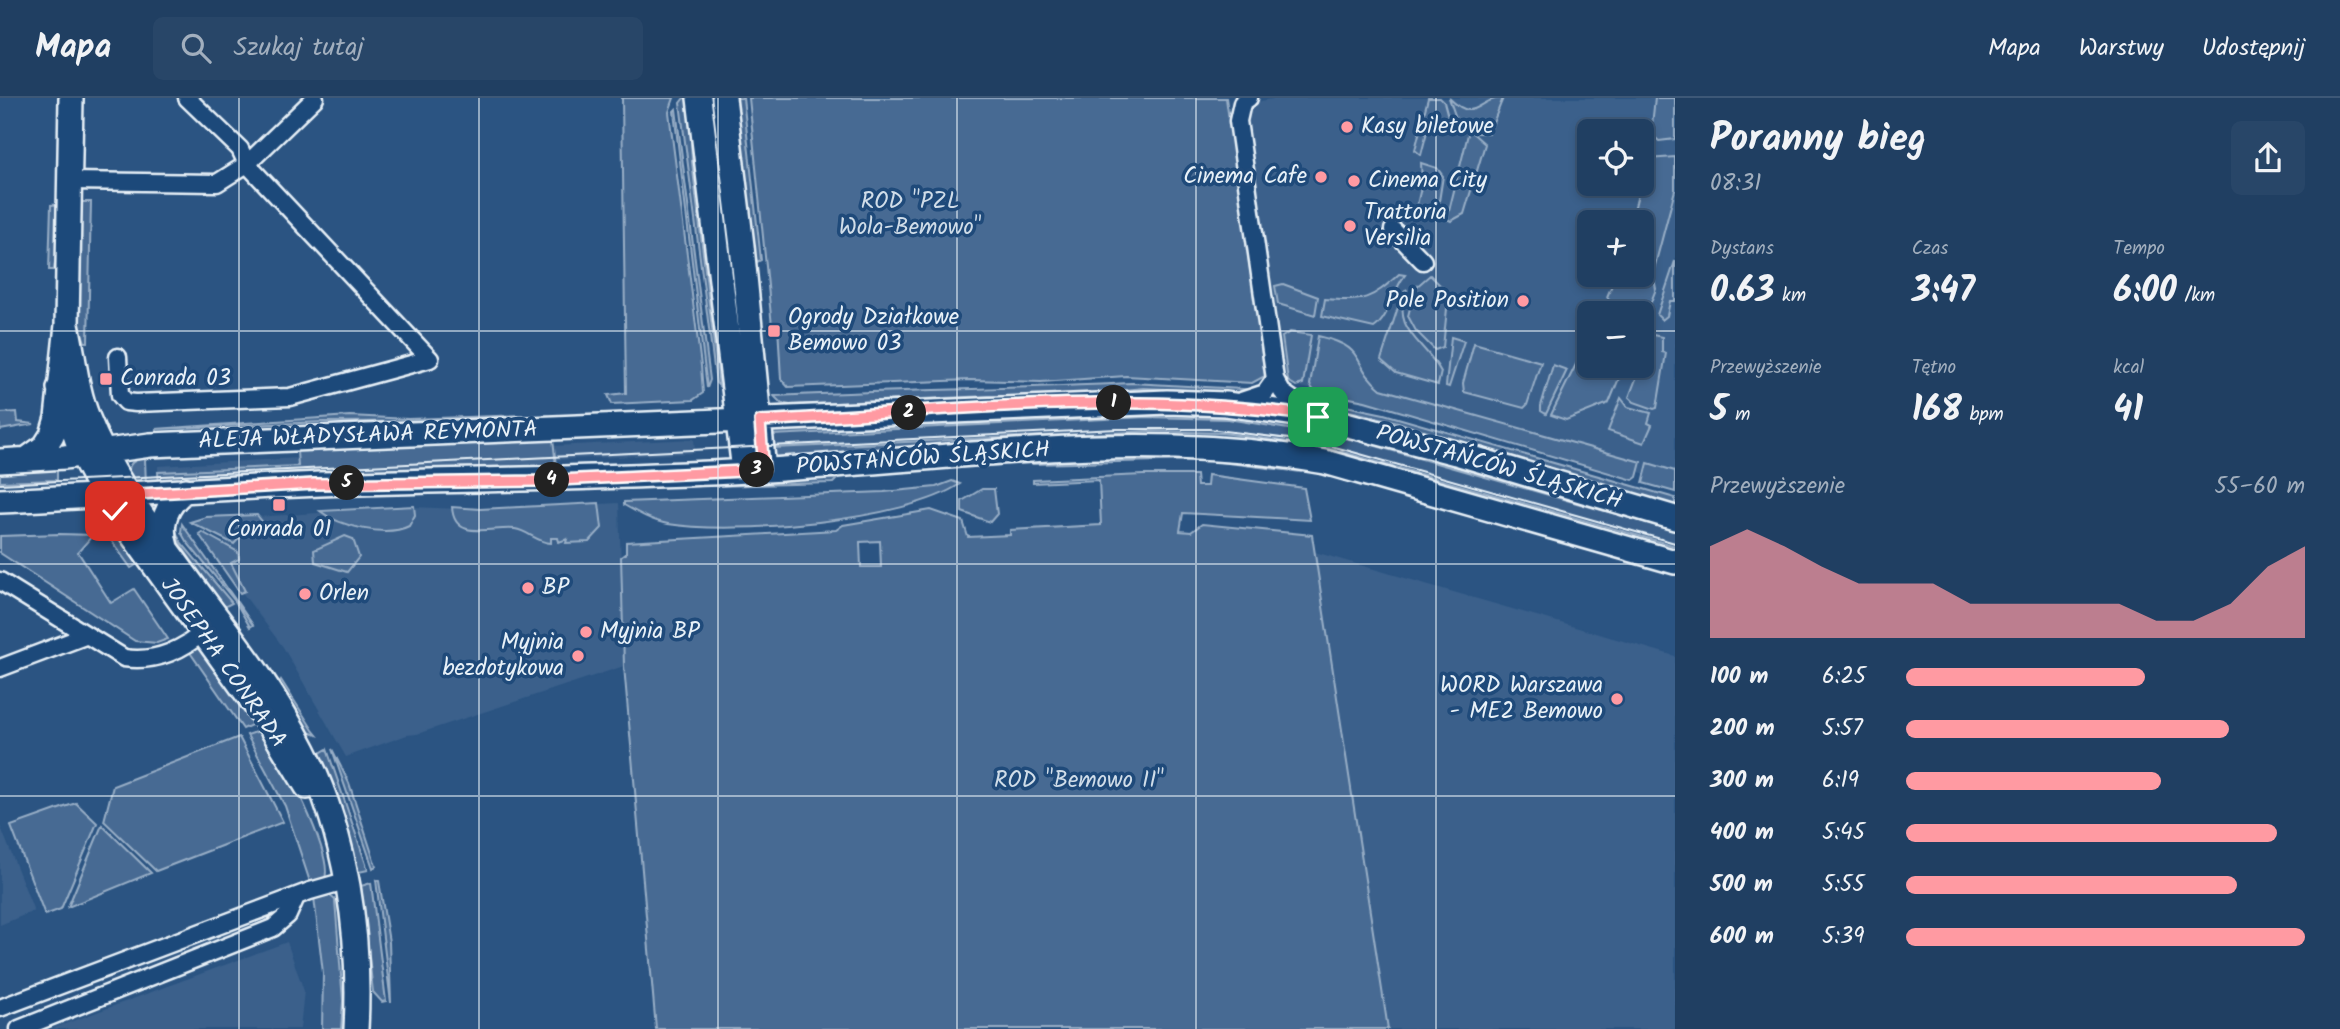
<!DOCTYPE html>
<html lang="pl">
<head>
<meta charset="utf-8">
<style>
  body { margin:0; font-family:Kalam,sans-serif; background:#284668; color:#f1f3f6; height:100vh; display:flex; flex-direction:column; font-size:26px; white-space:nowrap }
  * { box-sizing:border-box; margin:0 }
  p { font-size:23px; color:#a2afbe }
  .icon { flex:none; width:38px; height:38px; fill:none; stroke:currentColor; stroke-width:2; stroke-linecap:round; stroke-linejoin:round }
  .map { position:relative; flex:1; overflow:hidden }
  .panel { display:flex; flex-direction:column; background:#203f62; width:665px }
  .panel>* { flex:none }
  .buttons { position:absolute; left:1577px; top:21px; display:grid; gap:14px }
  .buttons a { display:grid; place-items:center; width:77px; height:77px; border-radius:10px; background:#203f62; box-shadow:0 4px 10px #0003,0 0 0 2px #3d5877; font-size:35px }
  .pin { position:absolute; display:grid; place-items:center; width:60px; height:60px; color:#fff; margin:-30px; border-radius:14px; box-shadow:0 4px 10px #0006 }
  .km { position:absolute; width:35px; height:35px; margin:-18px; border-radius:50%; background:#222; color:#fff; font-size:19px; line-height:35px; text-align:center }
  .round { display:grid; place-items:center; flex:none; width:74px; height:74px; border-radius:10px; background:#284668 }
  .summary { display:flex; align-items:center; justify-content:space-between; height:119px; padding:0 35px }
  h1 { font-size:38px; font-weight:700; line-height:52px }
  .metrics { display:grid; grid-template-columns:repeat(3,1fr); gap:10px; height:119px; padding:7px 35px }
  .metrics div { display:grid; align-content:center }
  .metrics b { font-size:35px; font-weight:700 }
  .metrics small { font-size:19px; font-weight:400 }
  .metrics p { font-size:19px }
  .chart { height:196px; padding:14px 35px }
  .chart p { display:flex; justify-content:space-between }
  .chart svg { width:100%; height:126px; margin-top:7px; fill:#ff9aa2; opacity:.7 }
  ul { padding:0 35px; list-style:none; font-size:23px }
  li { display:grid; grid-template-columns:112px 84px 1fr; align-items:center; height:52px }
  li i { height:18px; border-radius:9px; background:#ff9aa2 }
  header { display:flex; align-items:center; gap:42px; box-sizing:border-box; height:98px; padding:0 35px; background:#203f62; border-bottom:2px solid #3d5877 }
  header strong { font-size:33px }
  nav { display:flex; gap:38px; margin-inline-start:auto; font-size:24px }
  .search { width:490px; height:63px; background:#284668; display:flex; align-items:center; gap:18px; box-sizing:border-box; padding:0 24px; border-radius:10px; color:#a2afbe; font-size:26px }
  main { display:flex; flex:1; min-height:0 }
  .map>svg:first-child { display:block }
  .built { fill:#3a608b; fill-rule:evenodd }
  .green { fill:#476b93; stroke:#98aec6; stroke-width:2; fill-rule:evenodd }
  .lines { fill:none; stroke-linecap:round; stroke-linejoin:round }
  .street-casing { stroke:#e8f1f8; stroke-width:21 }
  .secondary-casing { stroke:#e8f1f8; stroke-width:28 }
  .street { stroke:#1f4a7a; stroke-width:16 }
  .secondary { stroke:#1f4a7a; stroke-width:23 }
  .tram { stroke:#e8f1f8; stroke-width:2 }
  .route-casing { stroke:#fff; stroke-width:14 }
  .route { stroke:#ff9aa2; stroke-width:9 }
  .grid { fill:none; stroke:#e8f1f8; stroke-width:2; stroke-opacity:0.55 }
  .poi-dot { fill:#ff9aa2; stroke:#1f4a7a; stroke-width:2.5 }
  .labels { text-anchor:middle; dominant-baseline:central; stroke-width:7; stroke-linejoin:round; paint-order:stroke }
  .poi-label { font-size:23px; fill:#e8f1f8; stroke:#1f4a7a; text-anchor:start }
  .park-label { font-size:23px; fill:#d0dde9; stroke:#1f4a7a }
  .street-label { font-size:23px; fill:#e8f1f8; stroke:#1f4a7a }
</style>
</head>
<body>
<header>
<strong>Mapa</strong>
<div class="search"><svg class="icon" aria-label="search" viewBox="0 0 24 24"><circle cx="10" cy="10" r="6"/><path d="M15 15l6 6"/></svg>Szukaj tutaj</div>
<nav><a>Mapa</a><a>Warstwy</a><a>Udostępnij</a></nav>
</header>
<main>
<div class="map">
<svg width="1675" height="931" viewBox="0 0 1675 931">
  <rect width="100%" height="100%" fill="#2b5482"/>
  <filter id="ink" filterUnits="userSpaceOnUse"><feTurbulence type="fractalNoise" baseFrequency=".0143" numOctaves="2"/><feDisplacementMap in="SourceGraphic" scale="14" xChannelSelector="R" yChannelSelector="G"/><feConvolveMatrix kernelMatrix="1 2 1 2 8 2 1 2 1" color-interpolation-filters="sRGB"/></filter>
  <g filter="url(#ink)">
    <path class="built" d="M1278 0H1675V383L1285 285 1245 26 1249 8 1255 4ZM1589 33H1642V86H1589ZM1589 124H1642V177H1589ZM1589 215H1642V268H1589Z
      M1147 319 1228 321 1337 337 1675 433V448L1372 360 1261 339 1151 333 773 350V337Z
      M694 341 695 355 555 362 553 348Z
      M298 360 299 368 158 374V368Z
      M619 405 624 568 417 636 407 637 346 659 283 549 217 461 238 420 413 409 482 412Z
      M1315 454 1675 558V931H1388Z
      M0 727 34 813 0 827Z
      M287 844 304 893 300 931H51Z"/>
    <path class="green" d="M622 0H674L669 14 701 268 703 295 693 302 612 306 608 297 626 295Z
      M684 0H689L692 64 719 288 716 285 680 5Z
      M708 0H715L737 180 744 286Z
      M733 0H743L761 162 757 164 750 134Z
      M749 0H1226L1265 278 1252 285 1126 278 1041 284 970 282 788 289 781 281 778 228H772Z
      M1428 0H1440L1444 4 1450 26 1430 22 1421 57 1415 52Z
      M1449 0C1477 27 1477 0 1503 0L1489 35H1476L1469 25 1457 23Z
      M1655 0H1675V41L1659 43 1651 36Z
      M676 11 710 282 707 290 674 13Z
      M1469 32 1485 46 1464 116 1451 123 1447 121Z
      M1675 59V92L1653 175 1656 191 1647 214 1611 205 1607 199 1616 177H1642V124H1631L1647 61Z
      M1421 65 1437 70 1443 78 1437 116 1417 107 1422 85Z
      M77 104H91L88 244H85L76 218Z
      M62 106 54 172H49L51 107Z
      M1675 163V203H1670L1667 218 1662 222 1657 217Z
      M1399 176 1405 177C1392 193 1390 219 1374 230L1322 218 1325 201C1364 204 1371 202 1399 176Z
      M1430 177 1446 193 1448 201 1443 249 1435 252 1416 233 1408 218 1415 190Z
      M1283 186 1318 199 1315 217 1278 206 1275 188Z
      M1407 191C1390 233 1425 243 1441 274L1438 287 1396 275 1381 262 1402 197Z
      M1290 234 1311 237 1303 286 1296 288 1288 283 1282 239Z
      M1653 237 1662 239V254L1666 255 1657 310 1654 311 1634 304 1629 299Z
      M1318 238C1370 250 1349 265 1381 291L1641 364 1637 379 1633 382 1365 303 1314 293 1310 287Z
      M1451 239 1464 243 1449 289 1446 288Z
      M1589 240V268H1624L1609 305 1566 322 1551 317Z
      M1474 245 1541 264 1527 307 1524 310 1464 294 1463 285Z
      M1553 267 1567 272 1546 316 1541 313V308Z
      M1132 285 1261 292 1253 295 1143 290 1039 301 989 298 790 307 781 305 774 298C893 292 1013 291 1132 285Z
      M1289 296 1384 316 1675 400V411L1495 359 1398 324 1300 302Z
      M1621 300 1628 309 1651 315 1648 325 1652 327 1644 345 1608 333Z
      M1199 312 1324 328 1675 427V433L1355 342 1228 321 1146 319 773 337V332Z
      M17 314 18 324 34 326 0 332V315Z
      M522 317 530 323 324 324 155 331 350 318 408 321Z
      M1151 333 1223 335 1325 349 1675 448V456L1315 354 776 361 773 350Z
      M553 341 556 368 159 386 158 374 298 368 297 353Z
      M1138 355 1304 368 1301 374 1204 362 1033 366 1035 362Z
      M145 361 146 387 131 384C126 370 129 361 145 361Z
      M1648 365 1675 373V394L1643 385Z
      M57 367V382L0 384V370Z
      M1143 377H1196L1197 388H1207L1208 377 1304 390 1310 422 1183 415 1180 433 1191 434 1202 426 1312 437 1388 931H656L624 568 621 459 626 455V444L836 432 843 427 931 412 963 423 968 439 1010 437V432L1101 427 1099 382 1033 385V382ZM880 443 881 469H861L860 444Z
      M802 378 837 381 833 385 714 388V382Z
      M952 383 960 386C906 423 734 437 668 426 652 423 638 415 624 407V404L884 394 936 389Z
      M982 391H994L997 416 990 424 962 414V403Z
      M599 405 602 430 589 444 566 445 567 441 559 444 558 440H551V445C537 444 528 433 515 431 493 428 454 445 452 409L480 411Z
      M414 408 415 417 409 428C386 440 339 428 320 413Z
      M257 417 264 426 241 432 243 436 234 446 190 424 206 419Z
      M173 425 180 443 232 505 224 509 178 443Z
      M182 426 253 527 250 529 235 503 186 443 181 434Z
      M202 434 238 454 239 461 231 465 245 493 240 495 199 436Z
      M60 436 93 437 78 454 111 505 134 491 168 541 157 545 135 543 0 455V438Z
      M108 438 126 439 143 463 131 470Z
      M345 438 353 441 359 459 347 474 315 464 314 452Z
      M199 547 260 623 243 631 189 553Z
      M281 582 313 632 317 637 308 634 278 587Z
      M265 631C279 653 337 762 324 782L311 787 285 708 247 637Z
      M239 639 283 724 156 773 104 723 113 688Z
      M327 651 368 772 359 774 357 771 317 657Z
      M332 651 349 685 376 768 373 770Z
      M76 705 97 725 61 811 45 817 11 728Z
      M102 727 151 775 68 809Z
      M376 782 379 783 389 844 391 905Z
      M371 785 386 903 382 904 373 894 361 788Z
      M326 794 335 802 343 903 341 931H322L323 875 314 799Z"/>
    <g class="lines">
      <g class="street-casing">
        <path id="street" d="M1249 0 1242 5 1238 23 1275 281 1282 294 1313 316
          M70 83 217 85 247 66 315 0
          M1393 132 1423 163
          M118 259 120 297 126 304 136 305 290 299 430 261 247 66 240 51 187 0
          M1238 304 1265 295 1275 281
          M0 483 124 560C157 565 184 551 209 530
          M0 570 85 538
          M0 910 310 793 345 783
          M19 931 273 830 288 817 296 799"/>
      </g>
      <g class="secondary-casing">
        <path id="secondary" d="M699 0 744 373
          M724 0 742 148 764 372
          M67 227C74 257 76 291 88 320 112 382 156 436 195 490 234 542 275 594 304 652 347 736 361 838 356 931
          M59 290 82 357 104 398 268 625 307 689
          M27 361 45 348 52 337 57 320 67 227 71 0
          M0 363 65 359 150 347 1167 304 1226 306 1318 319 1456 355 1675 420
          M0 403C107 398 213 390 320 386 469 381 618 381 767 372 952 361 1141 330 1325 364L1675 464
          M166 449C159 426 166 406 186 392"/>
      </g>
      <use href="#street" class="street"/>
      <use href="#secondary" class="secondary"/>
      <path class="tram" d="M0 386 1117 331H1209L1321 345 1675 445"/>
    </g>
  </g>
  <g class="lines" filter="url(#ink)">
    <g class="route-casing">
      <path id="route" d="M115 413 104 398 314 386 538 383 764 372 760 323C946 313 1134 290 1318 319"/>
    </g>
    <use href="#route" class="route"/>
  </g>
  <path class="grid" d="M239 0V931M479 0V931M718 0V931M957 0V931M1196 0V931M1436 0V931M0 233H1589M1642 233H1675M0 466H1675M0 698H1675"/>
  <g class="poi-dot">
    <circle cx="1347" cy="29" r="7"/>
    <circle cx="1321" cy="79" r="7"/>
    <circle cx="1354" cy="83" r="7"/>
    <circle cx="1350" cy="128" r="7"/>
    <circle cx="1523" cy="203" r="7"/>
    <rect x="767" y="226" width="14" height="14" rx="3.5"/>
    <rect x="99" y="274" width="14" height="14" rx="3.5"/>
    <rect x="272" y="400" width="14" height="14" rx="3.5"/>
    <circle cx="528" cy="490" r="7"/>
    <circle cx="305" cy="496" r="7"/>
    <circle cx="586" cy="534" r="7"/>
    <circle cx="578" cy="558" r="7"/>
    <circle cx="1617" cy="601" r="7"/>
  </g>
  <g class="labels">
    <g class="poi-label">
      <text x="1361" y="29">Kasy biletowe</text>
      <text x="1307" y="79" text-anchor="end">Cinema Cafe</text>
      <text x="1368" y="83">Cinema City</text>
      <text x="1364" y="115">Trattoria<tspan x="1364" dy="26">Versilia</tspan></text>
      <text x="1509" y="203" text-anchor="end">Pole Position</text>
      <text x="788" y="220">Ogrody Działkowe<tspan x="788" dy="26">Bemowo 03</tspan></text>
      <text x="120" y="281">Conrada 03</text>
      <text x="279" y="432" text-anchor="middle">Conrada 01</text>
      <text x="542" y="490">BP</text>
      <text x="319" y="496">Orlen</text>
      <text x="600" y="534">Myjnia BP</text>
      <text x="564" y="545" text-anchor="end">Myjnia<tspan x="564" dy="26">bezdotykowa</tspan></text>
      <text x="1603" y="588" text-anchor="end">WORD Warszawa<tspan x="1603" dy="26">- ME2 Bemowo</tspan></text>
    </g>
    <g class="park-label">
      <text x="910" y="104">ROD "PZL<tspan x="910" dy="26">Wola-Bemowo"</tspan></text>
      <text x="1079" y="683">ROD "Bemowo II"</text>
    </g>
    <g class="street-label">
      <text transform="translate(368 338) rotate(-2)">ALEJA WŁADYSŁAWA REYMONTA</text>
      <text transform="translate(923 361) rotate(-4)">POWSTAŃCÓW ŚLĄSKICH</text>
      <text transform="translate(1499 370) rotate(16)">POWSTAŃCÓW ŚLĄSKICH</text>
      <text transform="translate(223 565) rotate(55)">JOSEPHA CONRADA</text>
    </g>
  </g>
</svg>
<div class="buttons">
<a><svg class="icon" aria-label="locate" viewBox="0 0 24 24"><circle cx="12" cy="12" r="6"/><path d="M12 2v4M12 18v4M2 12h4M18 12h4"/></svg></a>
<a>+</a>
<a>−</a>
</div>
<div class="pin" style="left:1318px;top:319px;background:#1e9e55"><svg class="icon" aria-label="arrive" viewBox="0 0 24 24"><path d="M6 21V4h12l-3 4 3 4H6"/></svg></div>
<div class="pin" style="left:115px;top:413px;background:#d93025"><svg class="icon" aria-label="check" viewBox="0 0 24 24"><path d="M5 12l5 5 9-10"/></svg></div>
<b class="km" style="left:1114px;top:305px">1</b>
<b class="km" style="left:909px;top:315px">2</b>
<b class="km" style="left:757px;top:372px">3</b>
<b class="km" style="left:552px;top:382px">4</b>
<b class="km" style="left:347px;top:385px">5</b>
</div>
<section class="panel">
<div class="summary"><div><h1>Poranny bieg</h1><p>08:31</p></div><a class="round"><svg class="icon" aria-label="share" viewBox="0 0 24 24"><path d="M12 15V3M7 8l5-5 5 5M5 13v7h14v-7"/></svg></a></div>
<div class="metrics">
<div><p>Dystans</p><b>0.63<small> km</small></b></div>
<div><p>Czas</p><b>3:47</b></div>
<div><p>Tempo</p><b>6:00<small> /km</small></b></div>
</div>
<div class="metrics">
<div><p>Przewyższenie</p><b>5<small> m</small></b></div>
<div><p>Tętno</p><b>168<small> bpm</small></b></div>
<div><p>kcal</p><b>41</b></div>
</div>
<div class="chart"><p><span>Przewyższenie</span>55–60 m</p>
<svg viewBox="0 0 160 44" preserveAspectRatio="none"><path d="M0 44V12L10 6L20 12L30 19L40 25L50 25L60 25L70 32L80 32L90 32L100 32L110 32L120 38L130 38L140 32L150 19L160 12V44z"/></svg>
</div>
<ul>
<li><b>100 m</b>6:25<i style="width:60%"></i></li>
<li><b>200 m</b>5:57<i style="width:81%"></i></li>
<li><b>300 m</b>6:19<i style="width:64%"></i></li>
<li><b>400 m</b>5:45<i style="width:93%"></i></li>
<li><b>500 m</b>5:55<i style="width:83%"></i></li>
<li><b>600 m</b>5:39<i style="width:100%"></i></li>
</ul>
</section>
</main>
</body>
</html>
